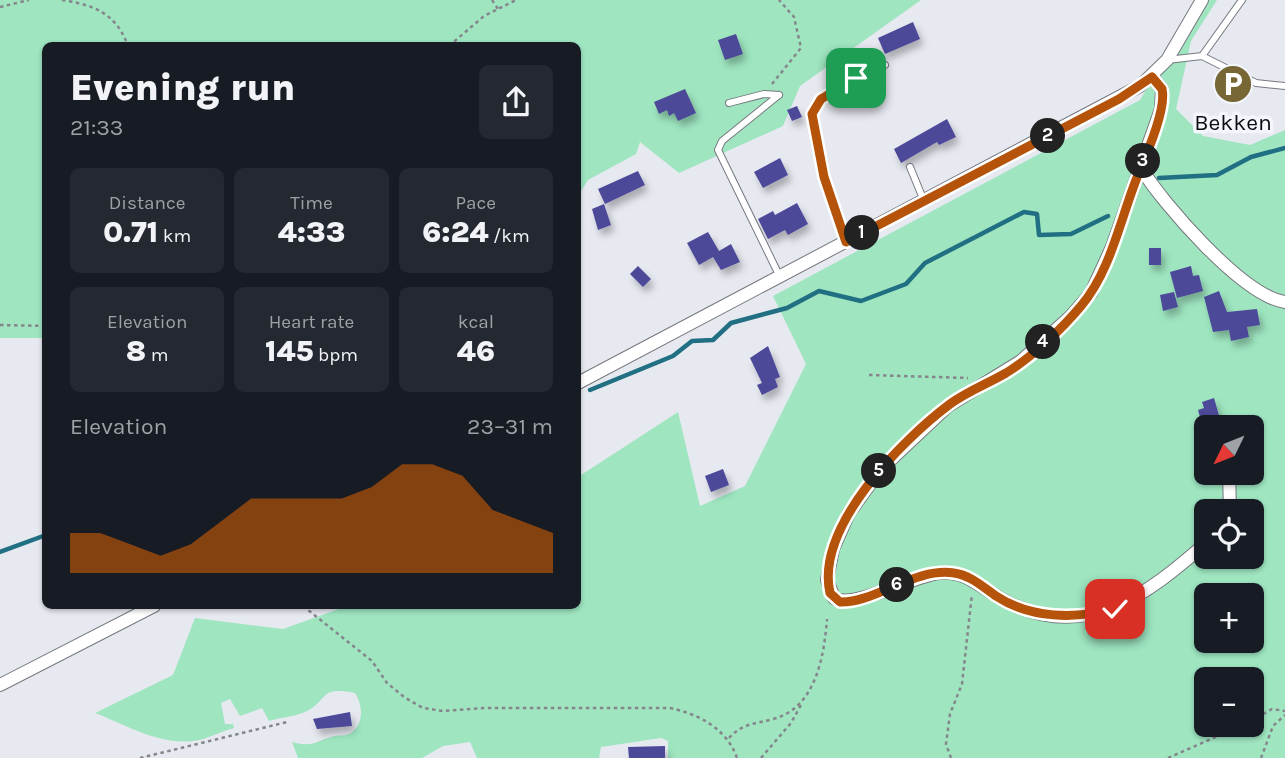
<!DOCTYPE html>
<html lang="en">
<head>
<meta charset="utf-8">
<style>
  body { margin:0; font-family:Karla,sans-serif; background:#242831; color:#f1f3f6; height:100vh; display:flex; flex-direction:column; font-size:26px; white-space:nowrap }
  * { box-sizing:border-box; margin:0 }
  p { font-size:23px; color:#9ea1a6 }
  .icon { flex:none; width:38px; height:38px; fill:none; stroke:currentColor; stroke-width:2; stroke-linecap:round; stroke-linejoin:round }
  .map { position:relative; flex:1; overflow:hidden }
  .drawer { position:absolute; left:42px; top:42px; width:539px; height:567px; display:flex; flex-direction:column; background:#171b24; border-radius:10px; box-shadow:0 2px 5px #0004 }
  .drawer>* { flex:none }
  .needle { width:46px; rotate:227deg }
  .controls { position:absolute; left:1194px; top:415px; display:grid; gap:14px }
  .controls a { display:grid; place-items:center; width:70px; height:70px; border-radius:10px; background:#171b24; box-shadow:0 2px 5px #0004; font-size:35px }
  .pin { position:absolute; display:grid; place-items:center; width:60px; height:60px; color:#fff; margin:-30px; border-radius:14px; box-shadow:0 4px 10px #0006 }
  .km { position:absolute; width:35px; height:35px; margin:-18px; border-radius:50%; background:#222; color:#fff; font-size:19px; line-height:35px; text-align:center }
  .round { display:grid; place-items:center; flex:none; width:74px; height:74px; border-radius:10px; background:#242831 }
  .overview { display:flex; align-items:center; justify-content:space-between; height:119px; padding:0 28px }
  h1 { font-size:38px; font-weight:800; line-height:52px }
  .figures { display:grid; grid-template-columns:repeat(3,1fr); gap:10px; height:119px; padding:7px 28px }
  .figures div { display:grid; align-content:center; border-radius:10px; background:#242831; text-align:center }
  .figures b { font-size:30px; font-weight:800 }
  .figures small { font-size:19px; font-weight:400 }
  .figures p { font-size:19px }
  .chart { height:196px; padding:14px 28px }
  .chart p { display:flex; justify-content:space-between }
  .chart svg { width:100%; height:126px; margin-top:7px; fill:#b45309; opacity:.7 }
  .map>svg:first-child { display:block }
  .green { fill:#9ee5c0; fill-rule:evenodd }
  .lines { fill:none; stroke-linecap:round; stroke-linejoin:round }
  .stream { stroke:#216f83; stroke-width:4.5 }
  .building { fill:#4d4899; filter:url(#shadow) }
  .lane-casing { stroke:#76787f; stroke-width:8 }
  .street-casing { stroke:#76787f; stroke-width:14 }
  .path { stroke:#85868c; stroke-width:2.5; stroke-dasharray:3.5 3.5; stroke-linecap:butt }
  .lane { stroke:#fff; stroke-width:6 }
  .street { stroke:#fff; stroke-width:12 }
  .route-casing { stroke:#fff; stroke-width:14 }
  .route { stroke:#b45309; stroke-width:9 }
  .labels { text-anchor:middle; dominant-baseline:central; stroke-width:7; stroke-linejoin:round; paint-order:stroke }
  .poi-label { font-size:23px; fill:#0d0d10; stroke:#f4f6fe }
</style>
</head>
<body>
<div class="map">
<svg width="1285" height="758" viewBox="0 0 1285 758">
  <defs>
    <filter id="shadow"><feDropShadow dx="3.5" dy="6" stdDeviation="3.5" flood-color="#0004"/></filter>
  </defs>
  <rect width="100%" height="100%" fill="#e7e9f1"/>
  <path class="green" d="M0 0H921L800 86 783 126 679 173 640 142 636 154 588 180 578 196V46H46L45 338H0Z
    M1201 0H1217L1191 41 1176 109 1203 136 1250 145 1285 130V758H668V741L661 738 601 747 599 758H477L470 742 443 746 422 758H298L292 742C314 748 315 741 334 736 340 735 346 736 351 733 364 724 363 705 355 693 318 686 329 700 307 711 295 717 281 717 269 721L262 708 240 716 230 699 221 703 225 724H233L234 728C221 731 206 740 193 741 159 745 126 725 95 713L173 675 195 618 283 629 347 606H578V477L678 412 700 506 745 486 806 364 773 296 1140 100ZM1206 427H1251V472H1206ZM1206 511H1251V556H1206ZM1206 595H1251V640H1206ZM1206 679H1251V724H1206Z"/>
  <g class="lines">
    <path class="stream" d="M1159 178 1217 175 1251 157 1285 148
      M590 390 673 356 692 341 713 340 731 323 787 308 819 291 861 301 906 284 925 263 1024 212 1037 214 1039 235 1071 234 1108 216
      M0 552 46 535"/>
  </g>
  <path class="building" d="M913 22 920 39 885 54 878 38Z
    M736 34 743 54 725 60 718 40Z
    M685 89 696 113 678 121 674 113 669 116 667 110 659 114 654 102Z
    M797 106 802 117 792 121 787 110Z
    M947 119 956 137 939 145 937 142 901 163 894 149Z
    M780 158 788 175 763 188 754 172Z
    M638 171 645 185 605 204 598 189Z
    M797 203 808 224 788 235 785 230 768 239 758 219 773 211 775 215Z
    M604 204 611 225 598 230 592 209Z
    M708 232 719 251 731 244 740 262 721 270 713 257 699 265 687 243Z
    M1149 248H1161V265H1149Z
    M638 266 651 279 643 287 630 274Z
    M1191 266 1193 276 1199 275 1203 291 1177 298 1170 272Z
    M1219 291 1227 312 1257 309 1260 325 1247 327 1249 337 1231 341 1229 330 1213 332 1204 297Z
    M1174 292 1178 307 1163 311 1160 295Z
    M768 346 780 377 775 379 778 387 762 395 757 385 762 383 750 358Z
    M1214 398 1220 419 1202 424 1198 410 1204 408 1202 402Z
    M723 469 729 485 711 492 705 476Z
    M350 712 352 726 317 729 313 719Z
    M665 746V758H629L628 747Z"/>
  <g class="lines">
    <g class="lane-casing">
      <path id="lane" d="M1202 56 1256 83 1285 86
        M1167 60 1202 56 1242 0
        M779 95 722 141 718 150 780 277
        M729 103 764 94 779 95
        M910 167 924 201
        M846 242 824 177 812 114 821 99 885 65"/>
    </g>
    <g class="street-casing">
      <path id="street" d="M1152 77 1162 89 1161 109 1112 247 1091 293 1070 317 1021 361 948 406 881 469 849 513 833 549 827 580 834 598C853 610 914 575 940 573 968 570 984 591 1007 602 1087 642 1148 594 1206 543
        M1141 168C1163 204 1243 296 1285 302
        M578 383 1140 86 1167 60 1202 0
        M1229 472 1230 511
        M0 685 154 606"/>
    </g>
    <path class="path" d="M62 0C94 5 116 13 128 46
      M492 0 498 9
      M0 7 29 0
      M449 46 484 16 516 0
      M772 84 801 48 794 17 779 0
      M0 325 46 326
      M869 375 968 378
      M303 606 372 661 387 683 404 697 423 708 443 711 483 708H670C699 714 727 729 737 758
      M1251 721 1272 709 1285 711
      M729 738C743 723 755 724 773 719 816 708 824 656 827 619
      M140 758 287 722
      M761 758 791 723 801 705
      M951 758 946 744 950 714 962 684 972 594
      M1168 758 1245 724
      M1261 758 1273 726 1285 715"/>
    <use href="#lane" class="lane"/>
    <use href="#street" class="street"/>
  </g>
  <g class="lines">
    <g class="route-casing">
      <path id="route" d="M856 78 821 99 812 114 824 177 846 242 1119 99 1152 77 1162 89C1167 110 1144 160 1136 180 1120 221 1110 272 1081 306 1061 330 1032 357 1006 373 987 384 968 391 950 404 902 440 815 527 830 593L840 602C875 603 915 567 954 573 970 575 983 587 996 596 1031 619 1075 619 1115 609"/>
    </g>
    <use href="#route" class="route"/>
  </g>
  <defs>
    <g id="parking-disc" transform="scale(2.0125)"><circle r="9.5" fill="#766734" stroke="#f4f6fe"/><path d="M-3.5-5.5H1a3.5 3.5 0 0 1 0 7H-1V5.5H-3.5ZM-1-3.4V-.6H.8a1.4 1.4 0 0 0 0-2.8Z" fill="#fff"/></g>
  </defs>
  <g fill-rule="evenodd">
    <use href="#parking-disc" x="1233" y="84"/>
  </g>
  <g class="labels">
    <g class="poi-label">
      <text x="1233" y="122">Bekken</text>
    </g>
  </g>
</svg>
<div class="controls">
<a><svg class="needle" viewBox="-14 -14 28 28"><path d="M0-13l5 13h-10z" fill="#e53935"/><path d="M0 13l5-13h-10z" fill="#9ea1a6"/></svg></a>
<a><svg class="icon" aria-label="locate" viewBox="0 0 24 24"><circle cx="12" cy="12" r="6"/><path d="M12 2v4M12 18v4M2 12h4M18 12h4"/></svg></a>
<a>+</a>
<a>−</a>
</div>
<div class="pin" style="left:856px;top:78px;background:#1e9e55"><svg class="icon" aria-label="arrive" viewBox="0 0 24 24"><path d="M6 21V4h12l-3 4 3 4H6"/></svg></div>
<div class="pin" style="left:1115px;top:609px;background:#d93025"><svg class="icon" aria-label="check" viewBox="0 0 24 24"><path d="M5 12l5 5 9-10"/></svg></div>
<b class="km" style="left:862px;top:233px">1</b>
<b class="km" style="left:1048px;top:136px">2</b>
<b class="km" style="left:1143px;top:161px">3</b>
<b class="km" style="left:1043px;top:342px">4</b>
<b class="km" style="left:879px;top:471px">5</b>
<b class="km" style="left:897px;top:585px">6</b>
<section class="drawer">
<div class="overview"><div><h1>Evening run</h1><p>21:33</p></div><a class="round"><svg class="icon" aria-label="share" viewBox="0 0 24 24"><path d="M12 15V3M7 8l5-5 5 5M5 13v7h14v-7"/></svg></a></div>
<div class="figures">
<div><p>Distance</p><b>0.71<small> km</small></b></div>
<div><p>Time</p><b>4:33</b></div>
<div><p>Pace</p><b>6:24<small> /km</small></b></div>
</div>
<div class="figures">
<div><p>Elevation</p><b>8<small> m</small></b></div>
<div><p>Heart rate</p><b>145<small> bpm</small></b></div>
<div><p>kcal</p><b>46</b></div>
</div>
<div class="chart"><p><span>Elevation</span>23–31 m</p>
<svg viewBox="0 0 160 44" preserveAspectRatio="none"><path d="M0 44V30L10 30L20 34L30 38L40 34L50 26L60 18L70 18L80 18L90 18L100 14L110 6L120 6L130 10L140 22L150 26L160 30V44z"/></svg>
</div>
</section>
</div>
</body>
</html>
